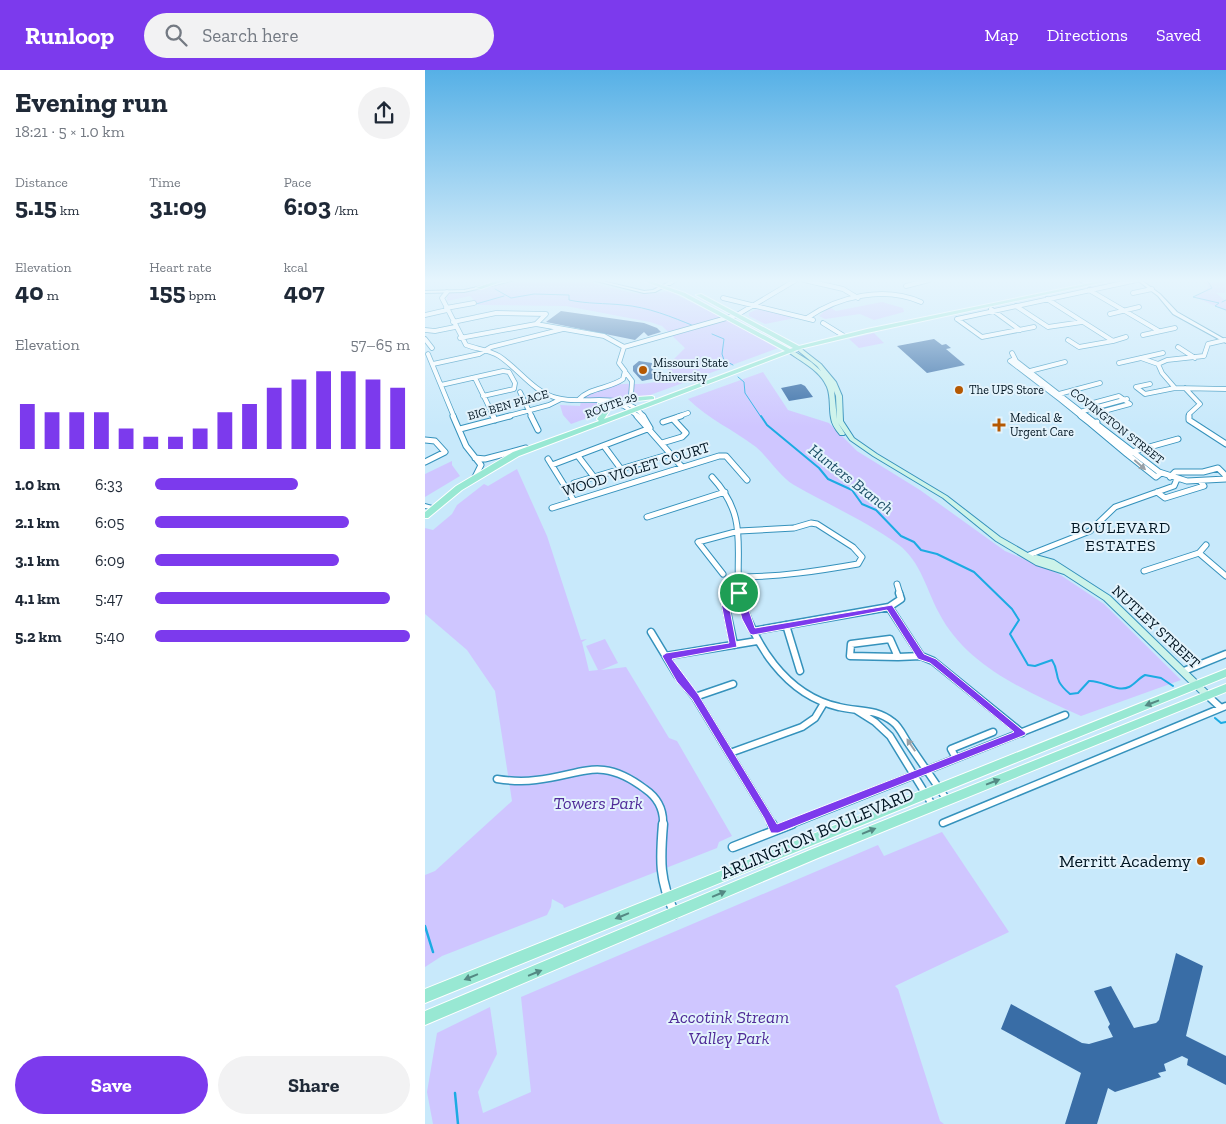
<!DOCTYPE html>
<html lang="en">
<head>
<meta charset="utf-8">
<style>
  body { margin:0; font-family:"Zilla Slab",serif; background:#f2f2f3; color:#1f2937; height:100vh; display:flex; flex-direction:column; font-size:19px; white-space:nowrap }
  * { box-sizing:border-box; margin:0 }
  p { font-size:16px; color:#747a83 }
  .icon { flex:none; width:28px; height:28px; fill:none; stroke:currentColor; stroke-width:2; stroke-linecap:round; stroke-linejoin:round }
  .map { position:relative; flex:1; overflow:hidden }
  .drawer { display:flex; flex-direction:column; background:#fff; width:425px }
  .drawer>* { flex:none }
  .pin { position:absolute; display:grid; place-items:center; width:42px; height:42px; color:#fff; margin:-21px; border:2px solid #fff; border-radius:50%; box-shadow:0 1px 5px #0007 }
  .round { display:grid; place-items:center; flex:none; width:52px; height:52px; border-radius:26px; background:#f2f2f3 }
  .headline { display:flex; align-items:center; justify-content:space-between; height:85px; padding:0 15px }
  h1 { font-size:28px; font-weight:700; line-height:38px }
  .stats { display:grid; grid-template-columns:repeat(3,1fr); gap:8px; height:85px; padding:5px 15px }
  .stats div { display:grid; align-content:center }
  .stats b { font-size:25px; font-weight:700 }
  .stats small { font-size:14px; font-weight:400 }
  .stats p { font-size:14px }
  .chart { height:140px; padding:10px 15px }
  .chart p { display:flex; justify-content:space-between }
  .chart svg { width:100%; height:90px; margin-top:5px; stroke:#7c3aed; stroke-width:6 }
  .cta { display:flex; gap:10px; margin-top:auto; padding:10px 15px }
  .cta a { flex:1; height:58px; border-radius:30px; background:#7c3aed; color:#fff; font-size:20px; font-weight:700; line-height:58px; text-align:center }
  .cta a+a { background:#f2f2f3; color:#1f2937 }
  ul { padding:0 15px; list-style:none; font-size:16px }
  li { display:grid; grid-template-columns:80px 60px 1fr; align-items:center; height:38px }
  li i { height:12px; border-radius:6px; background:#7c3aed }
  header { display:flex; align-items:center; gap:30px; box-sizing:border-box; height:70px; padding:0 25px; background:#7c3aed; color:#fff }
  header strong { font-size:24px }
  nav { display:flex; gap:28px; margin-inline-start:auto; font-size:18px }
  .search { width:350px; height:45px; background:#f2f2f3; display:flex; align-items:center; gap:12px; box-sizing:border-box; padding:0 18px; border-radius:28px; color:#747a83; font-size:19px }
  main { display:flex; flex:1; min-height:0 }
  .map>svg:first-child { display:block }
  .green { fill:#cfc6ff }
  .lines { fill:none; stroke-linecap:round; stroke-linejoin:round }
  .stream-far2 { stroke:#1cabe3; stroke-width:1 }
  .stream-far1 { stroke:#1cabe3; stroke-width:2 }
  .stream { stroke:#1cabe3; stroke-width:2.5 }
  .building { fill:#396da6 }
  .minor-far3-casing { stroke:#3592bc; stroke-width:5.5 }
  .minor-far2-casing { stroke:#3592bc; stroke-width:7 }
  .minor-far1-casing { stroke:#3592bc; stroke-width:9 }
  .minor-casing { stroke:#3592bc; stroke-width:11 }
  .tertiary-casing { stroke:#3592bc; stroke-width:2 }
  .secondary-casing { stroke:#3592bc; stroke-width:2 }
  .primary-casing { stroke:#fff; stroke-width:2 }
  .motorway-casing { stroke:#fff; stroke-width:2 }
  .minor-far3 { stroke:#fff; stroke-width:4 }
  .minor-far2 { stroke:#fff; stroke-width:5 }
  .minor-far1 { stroke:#fff; stroke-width:6 }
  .minor { stroke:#fff; stroke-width:8 }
  .tertiary { fill:#fff; fill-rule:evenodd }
  .secondary { fill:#ccf3e9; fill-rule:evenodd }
  .primary { fill:#98e8d3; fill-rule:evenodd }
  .motorway { fill:#54d8b5; fill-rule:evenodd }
  .oneway { fill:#99a1a7 }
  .oneway2 { fill:#548983 }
  .route { fill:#7c3aed; stroke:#fff; fill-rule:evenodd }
  .poi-dot { fill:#b55802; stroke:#e3f3fc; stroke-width:2 }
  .labels { text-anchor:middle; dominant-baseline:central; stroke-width:4; stroke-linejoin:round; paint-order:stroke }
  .far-poi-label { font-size:12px; fill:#001522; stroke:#e3f3fc; text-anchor:start }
  .far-street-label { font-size:12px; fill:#001522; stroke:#e3f3fc }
  .street-label { font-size:15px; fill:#001522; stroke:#e3f3fc }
  .water-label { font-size:16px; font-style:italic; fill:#1a4d65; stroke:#e3f3fc }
  .neighbourhood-label { font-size:16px; letter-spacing:1px; fill:#001522; stroke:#e3f3fc }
  .near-park-label { font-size:18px; font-style:italic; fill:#502c99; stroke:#e3f3fc }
  .near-street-label { font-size:18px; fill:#001522; stroke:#e3f3fc }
  .near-poi-label { font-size:18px; fill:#001522; stroke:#e3f3fc; text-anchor:end }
</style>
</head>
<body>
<header>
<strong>Runloop</strong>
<div class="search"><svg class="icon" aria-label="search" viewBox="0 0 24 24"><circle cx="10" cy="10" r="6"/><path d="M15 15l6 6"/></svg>Search here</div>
<nav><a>Map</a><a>Directions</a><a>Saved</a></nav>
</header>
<main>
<section class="drawer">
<div class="headline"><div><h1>Evening run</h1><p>18:21 · 5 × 1.0 km</p></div><a class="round"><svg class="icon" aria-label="share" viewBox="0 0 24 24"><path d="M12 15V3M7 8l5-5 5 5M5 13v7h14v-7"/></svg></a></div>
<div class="stats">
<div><p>Distance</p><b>5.15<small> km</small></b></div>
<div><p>Time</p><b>31:09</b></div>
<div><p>Pace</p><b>6:03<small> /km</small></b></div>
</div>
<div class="stats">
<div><p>Elevation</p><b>40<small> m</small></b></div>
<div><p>Heart rate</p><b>155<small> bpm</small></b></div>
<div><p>kcal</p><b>407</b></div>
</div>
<div class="chart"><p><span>Elevation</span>57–65 m</p>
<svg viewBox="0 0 160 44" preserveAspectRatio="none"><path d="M5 44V22M15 44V26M25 44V26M35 44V26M45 44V34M55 44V38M65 44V38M75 44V34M85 44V26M95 44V22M105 44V14M115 44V10M125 44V6M135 44V6M145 44V10M155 44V14"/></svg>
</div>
<ul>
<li><b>1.0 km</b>6:33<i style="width:56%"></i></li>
<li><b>2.1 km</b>6:05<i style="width:76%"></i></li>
<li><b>3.1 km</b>6:09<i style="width:72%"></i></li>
<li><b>4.1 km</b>5:47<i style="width:92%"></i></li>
<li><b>5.2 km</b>5:40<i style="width:100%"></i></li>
</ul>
<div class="cta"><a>Save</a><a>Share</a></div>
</section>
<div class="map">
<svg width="801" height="1054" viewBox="0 0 801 1054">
  <rect width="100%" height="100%" fill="#c8e9fb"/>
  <path class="green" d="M96 210H155L208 223 223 224 244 221 356 277 146 354 138 345 135 335 155 336 158 324C167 321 178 317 188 315 208 312 227 318 244 305L242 296 260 278 237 256 225 252 141 236 53 235 45 226 22 231V222H43Z
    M778 210H795L801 213 800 223H791L801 231V241L770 227 784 217Z
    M457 232 478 238 479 242 449 250 435 244 400 249 394 246 404 237 411 241Z
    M334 238 370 248 340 254 324 246V243Z
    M449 263 459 273 434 278 424 269Z
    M338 302 363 340 404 353 432 381 495 420 580 481 634 504 679 534 756 610 656 646C603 622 542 597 514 543 502 521 496 492 474 475 441 451 404 435 369 415 354 406 344 388 331 377 309 360 283 349 263 329Z
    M27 391V395L35 406 0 427V404Z
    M92 399 122 466 156 570 162 569 157 572 164 601 173 600 161 576 180 569 193 593 176 600 201 597 244 668 252 671 307 766 294 772 292 778 139 838 138 835 127 829 126 837 122 845 17 886 0 897V805L10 801 87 731 70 621 42 580 0 544V458L8 460 27 444 32 435 59 414 63 416Z
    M517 762 584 862 470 916 473 919 515 1051 519 1054H8L2 1022 12 963 65 937 72 984 53 1022 58 1043 106 1022 96 927 453 775 459 786Z"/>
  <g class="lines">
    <path class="stream-far2" d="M782 210 787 218 768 227 794 233 790 236 801 240
      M70 219 86 228 109 224 144 225V230C163 234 179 233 198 235 223 237 247 247 269 256
      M797 232 801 230
      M51 234 79 226
      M287 264 299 269 297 284 299 290 308 295
      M313 307 319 312 320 323 336 347"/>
    <path class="stream-far1" d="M336 346 342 355 394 398 403 409 427 420 437 434 451 440 476 466 489 472 496 480 512 484 549 502 587 539 594 550 585 564 603 595 610 596 627 590C636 604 626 608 645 624L653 623 664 611C677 610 692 623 704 617 710 614 714 608 720 605L736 608 748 616
      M790 648 796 653 801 652"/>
    <path class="stream" d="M0 856 8 882
      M30 1023 33 1054"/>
  </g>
  <path class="building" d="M136 241 219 253 232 258 236 262 223 266 219 262 210 270 121 252Z
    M509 269 517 275 521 274 526 278 521 279 540 295 502 303 472 276Z
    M214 291 227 293 226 298 236 307 217 311 208 301V296Z
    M376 314 380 316 388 327 364 331 356 318Z
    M751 883 778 896 761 966 801 986V1015L762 995 763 989 757 986 739 994 741 1001 733 1003 736 1007 690 1022 683 1018 672 1054H640L656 1003 576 959 586 934 657 973 664 974 688 967 683 957 685 954 669 921 686 916 709 958 731 953 734 950Z"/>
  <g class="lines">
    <g class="minor-far3-casing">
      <path id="minor-far3" d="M379 210 418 219 433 228
        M656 210 665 214
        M245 213 250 210
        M481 216 504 210
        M664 220 734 261
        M22 222 17 228 41 275C52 279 64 280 74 286 94 299 108 322 132 328 161 336 199 319 219 347
        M708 223 727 219
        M298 228 388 250
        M622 229 688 271 654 277 643 270
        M591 236 623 257 657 252
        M21 238 49 233
        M566 239 595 260
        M685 244 714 237
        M0 245 22 240
        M382 248C414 226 459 216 496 232
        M532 249 712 210
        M532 249 557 267 609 257
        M28 252 71 243 121 244 111 254
        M398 253 419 266
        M0 260 10 261 30 257
        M718 265 750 258
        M35 268 111 254 179 266 199 277
        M0 269 7 278
        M688 271 701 267
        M199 277 312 245 371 210
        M753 277 770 288
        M587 283 591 291 663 347
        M3 284 29 347
        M716 288 733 294
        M589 289 585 291 636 330
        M694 293 738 283
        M8 294 54 284 66 277 138 259
        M605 301 640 292
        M201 303 207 311 206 326 212 329
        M50 308 69 347
        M725 314 711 317 720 324 750 318 801 319
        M16 315 78 301 84 302 90 313 89 319 58 326
        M750 318 737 303 733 294 742 290 779 286 783 274 800 270
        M760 318 775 334 764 344V347
        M95 322 107 347
        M634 324 675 313
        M694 326 705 334 679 341 668 333Z
        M153 330C165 317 184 319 198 309L200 301 194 293 199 277
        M639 330H636L657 347
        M191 334 199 336 214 347
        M658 341 702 329
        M80 347 124 335 136 329
        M252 347 263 343"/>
    </g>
    <g class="minor-far2-casing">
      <path id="minor-far2" d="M28 346 41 376 56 395 50 407
        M68 346 70 350
        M106 346 113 360
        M212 346 257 397
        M218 346 225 358
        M656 346 665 353
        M661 346 734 402 762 411 801 409
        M764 346V350L801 374
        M238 352 256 346
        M672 352 665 353 702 384
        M35 359 85 346
        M0 370 10 371 20 382 0 392
        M237 373 257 367 261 363 248 349
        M179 376 196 399
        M710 381 753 369
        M706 383 702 384 731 407 736 403
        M153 386 169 407
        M50 388 60 389 101 378
        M123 389 149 431
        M127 395 225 358
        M287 407C324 447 310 477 314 524
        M745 407 750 402H778L793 398 801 406
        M149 413 246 384
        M732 422 740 428 779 416 775 411
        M127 438 294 386H301L322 410
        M222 447 300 422
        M774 483 801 506
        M604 485 665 461 690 437 749 416 752 409
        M719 501 774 483 781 475
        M298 504 273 472 314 461 369 458 386 453 392 454 428 477 437 487 433 494C393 501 354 507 313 507
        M472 514 475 524
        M310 524 314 523"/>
    </g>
    <g class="minor-far1-casing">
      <path id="minor-far1" d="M314 523C328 573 360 625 414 637 434 642 450 638 468 652 474 656 479 667 483 673 496 692 509 711 522 730
        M464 537 496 586 508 591 597 663
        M361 555 375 601
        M328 561 464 537 476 529 474 523
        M226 562 252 605 270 627 348 755
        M465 569 473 587 425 586 426 574Z
        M309 575 299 528 314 523
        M241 586 332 571
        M473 587 496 586
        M759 601 801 584
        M783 626 796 638
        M270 627 308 614
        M431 640 450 652 465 666 508 736
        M305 683 377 657 390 648 399 633
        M531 688 526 679 568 662
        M72 709C85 711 97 712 111 710 158 705 175 685 220 719 233 728 239 739 238 755
        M518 753 801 636
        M364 755 640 645"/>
    </g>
    <g class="minor-casing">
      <path id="minor" d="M238 754C235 790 234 810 250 844
        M347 754 350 760
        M308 777 367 754"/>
    </g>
    <g class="tertiary-casing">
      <path id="tertiary" d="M85 210H91L39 222 0 223V221L39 220Z
        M167 210H173L219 221 228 220 244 212 247 213 230 222 219 223Z
        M712 210H716L735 224 752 242 801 270V273L748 244 733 226Z
        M0 434 11 437 12 438 9 440 0 438Z"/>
    </g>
    <g class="secondary-casing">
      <path id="secondary" d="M373 276 396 294 411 312 417 326 418 351 429 368 452 384 522 426 575 467 608 486 611 485 629 490 685 526 786 624 787 626 786 628 783 629 780 628 679 530 639 504 611 495 571 471 518 428 448 386 425 370 413 353 420 364 419 365H415C411 360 407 355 406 348 404 338 406 327 402 317 395 300 376 292 362 281L367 280 386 292 396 301 392 296 371 279V277ZM409 321 411 326 412 349Z"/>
    </g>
    <g class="primary-casing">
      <path id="primary" d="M215 210H222L260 223 365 279 368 278 271 225 276 224 374 276 442 259 680 210H689L442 263 375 279 94 386 37 420 3 448H0V442L31 416 88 382 174 351 172 349 178 340 173 335V333H177L185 340 179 349 360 281 256 225Z
        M227 326 229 327V329L212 331 209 329 212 327Z
        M801 599V607L0 933V919Z
        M801 614V622L393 788 0 955V941L385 780Z"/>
    </g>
    <g class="motorway-casing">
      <path id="motorway" d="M74 210H82L56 219 51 218Z"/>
    </g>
    <use href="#minor-far3" class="minor-far3"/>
    <use href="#minor-far2" class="minor-far2"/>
    <use href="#minor-far1" class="minor-far1"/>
    <use href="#minor" class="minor"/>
    <use href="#tertiary" class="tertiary"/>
    <use href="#secondary" class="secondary"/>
    <use href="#primary" class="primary"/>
    <use href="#motorway" class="motorway"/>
  </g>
  <defs><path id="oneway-solid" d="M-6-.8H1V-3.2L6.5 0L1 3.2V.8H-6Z" transform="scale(1.25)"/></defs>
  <g class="oneway">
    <use href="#oneway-solid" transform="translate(715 395) rotate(41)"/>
    <use href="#oneway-solid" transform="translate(486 675) rotate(-124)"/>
  </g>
  <g class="oneway2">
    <use href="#oneway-solid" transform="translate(727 633) rotate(159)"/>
    <use href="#oneway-solid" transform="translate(568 712) rotate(-21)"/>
    <use href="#oneway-solid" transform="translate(444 761) rotate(-22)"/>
    <use href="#oneway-solid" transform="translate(294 824) rotate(-23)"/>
    <use href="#oneway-solid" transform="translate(197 846) rotate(158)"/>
    <use href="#oneway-solid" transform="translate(110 903) rotate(-22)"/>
    <use href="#oneway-solid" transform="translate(46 907) rotate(158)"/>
  </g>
  <linearGradient id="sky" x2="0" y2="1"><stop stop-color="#56b0e6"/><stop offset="0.59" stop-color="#e6f5fd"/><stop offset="1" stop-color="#e6f5fd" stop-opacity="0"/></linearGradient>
  <rect width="801" height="357" fill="url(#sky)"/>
  <path class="route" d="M311 521 318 523 330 558 467 535 499 584 511 589 601 663 600 665 353 763H346L339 748 267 629 252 612 237 586 241 583 304 573 295 528ZM311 527 317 549 325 564 328 565 462 540 493 589 505 593 589 662 352 754 273 624 247 589 312 577 303 529Z"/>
  <g class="poi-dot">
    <circle cx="218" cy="300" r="5"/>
    <circle cx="534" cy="320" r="5"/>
    <path d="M571.5 347.5h5v5h5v5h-5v5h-5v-5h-5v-5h5z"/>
    <circle cx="776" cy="791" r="5"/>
  </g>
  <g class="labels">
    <g class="far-poi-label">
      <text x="228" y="293">Missouri State<tspan x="228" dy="14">University</tspan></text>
      <text x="544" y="320">The UPS Store</text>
      <text x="585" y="348">Medical &amp;<tspan x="585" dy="14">Urgent Care</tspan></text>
    </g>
    <g class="far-street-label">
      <text transform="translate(83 335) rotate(-16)">BIG BEN PLACE</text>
      <text transform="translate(186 335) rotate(-21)">ROUTE 29</text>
      <text transform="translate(692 356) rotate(38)">COVINGTON STREET</text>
    </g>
    <g class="street-label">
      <text transform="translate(211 399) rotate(-17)">WOOD VIOLET COURT</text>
      <text transform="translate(731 557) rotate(43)">NUTLEY STREET</text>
    </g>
    <g class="water-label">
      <text transform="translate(426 409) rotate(38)">Hunters Branch</text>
    </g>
    <g class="neighbourhood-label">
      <text x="696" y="457">BOULEVARD<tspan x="696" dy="18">ESTATES</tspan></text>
    </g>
    <g class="near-park-label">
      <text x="173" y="733">Towers Park</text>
      <text x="304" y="947">Accotink Stream<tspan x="304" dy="21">Valley Park</tspan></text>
    </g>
    <g class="near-street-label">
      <text transform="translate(392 763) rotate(-23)">ARLINGTON BOULEVARD</text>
    </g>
    <g class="near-poi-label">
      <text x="766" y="791">Merritt Academy</text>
    </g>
  </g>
</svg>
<div class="pin" style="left:314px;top:523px;background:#1e9e55"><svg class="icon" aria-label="arrive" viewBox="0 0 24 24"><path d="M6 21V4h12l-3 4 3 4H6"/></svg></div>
</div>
</main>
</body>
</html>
